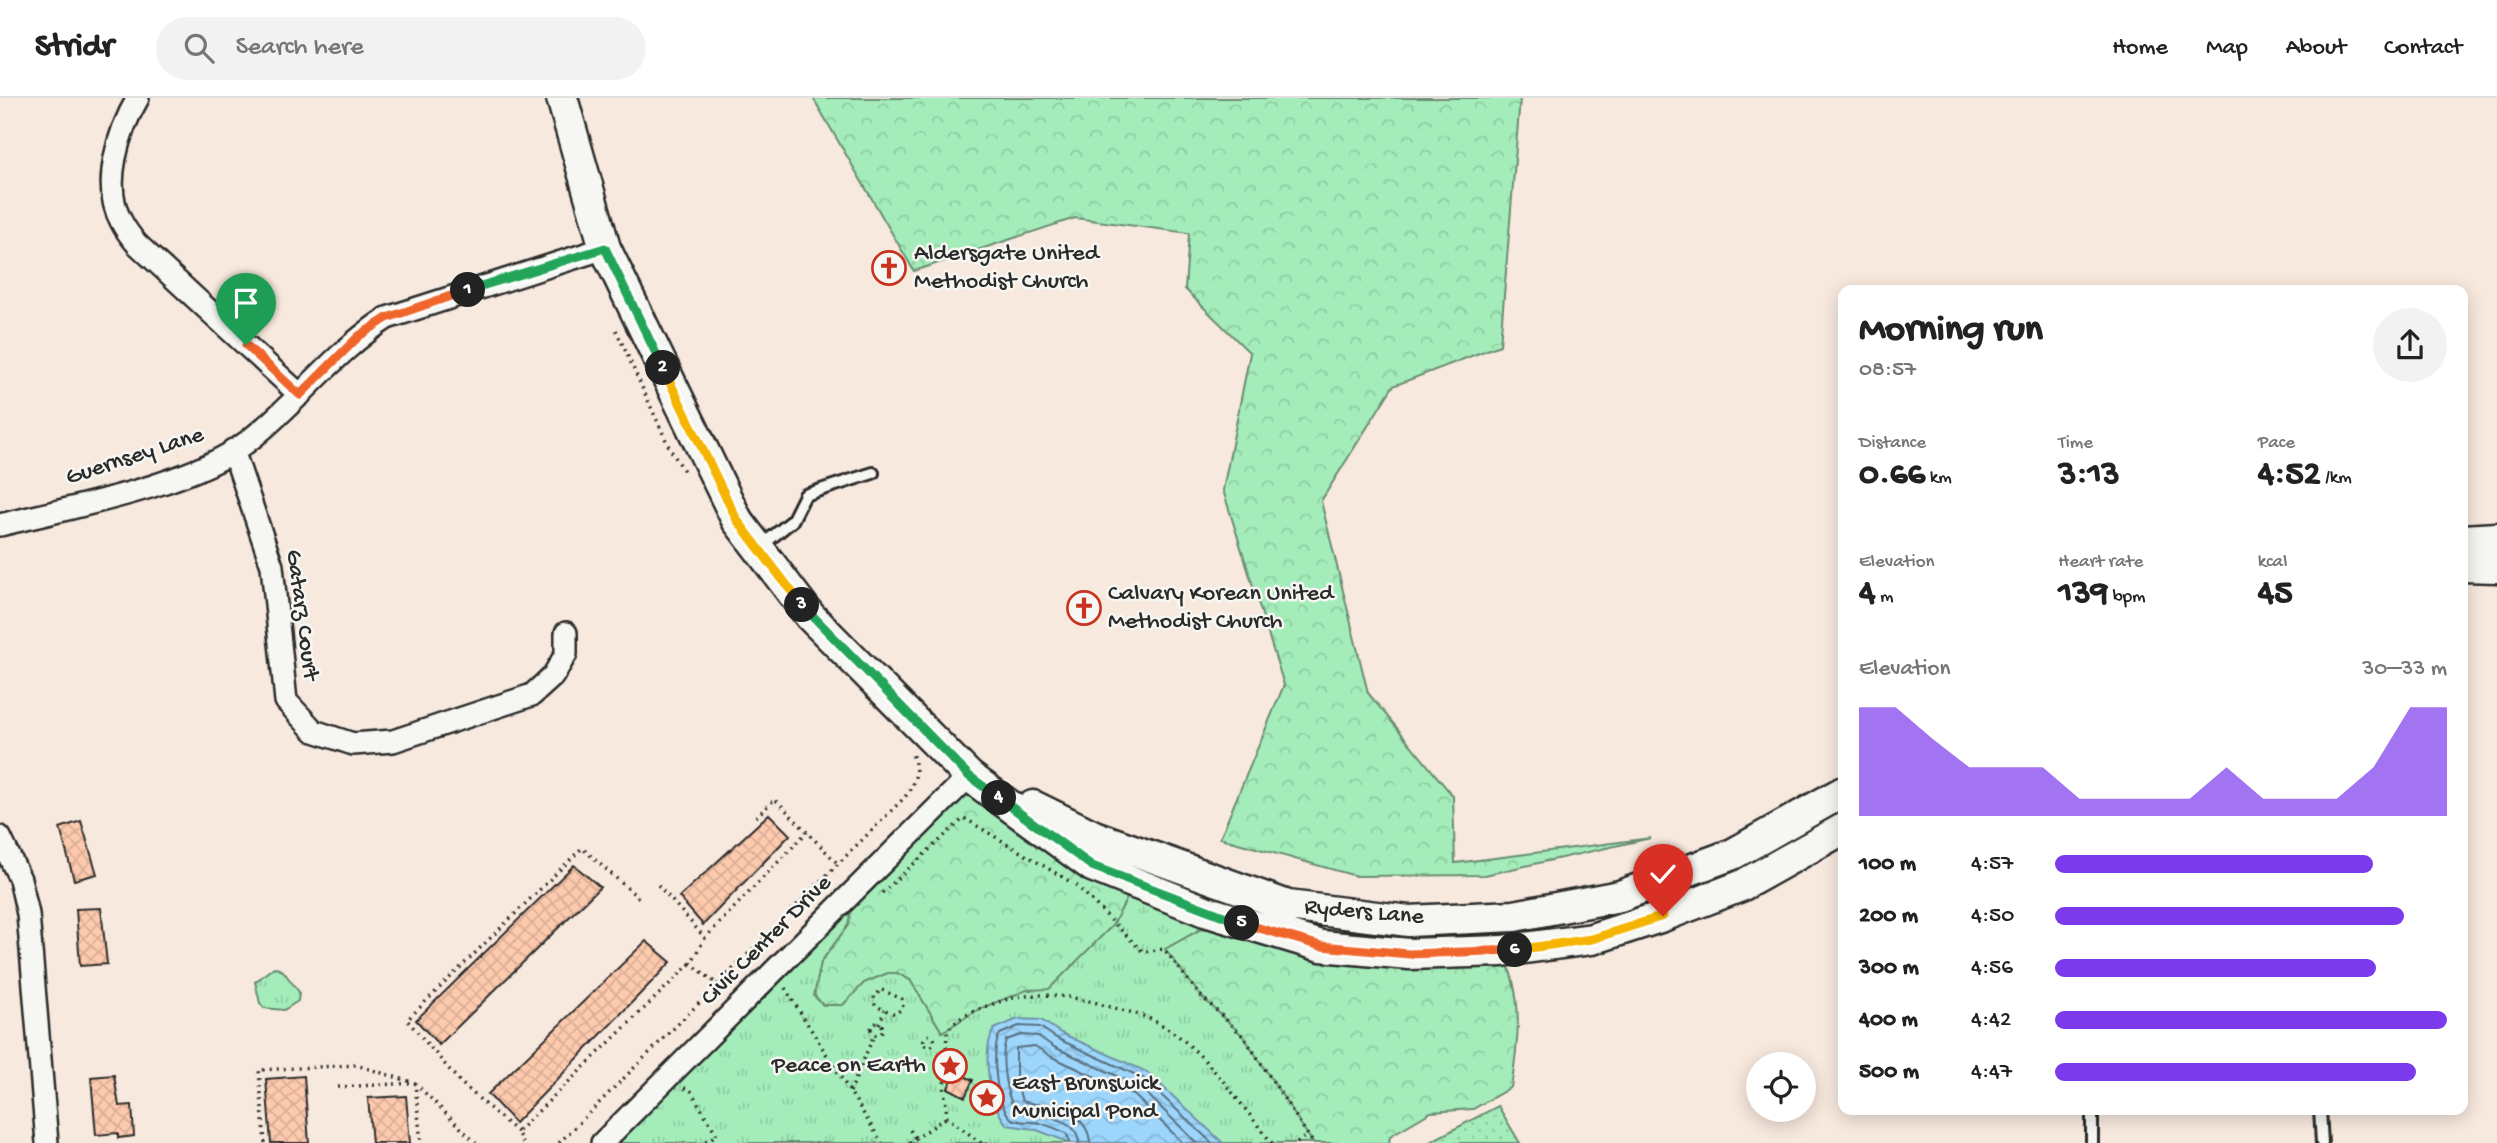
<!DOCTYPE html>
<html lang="en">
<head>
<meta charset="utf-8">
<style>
  body { margin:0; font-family:"Gochi Hand",sans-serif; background:#f2f2f2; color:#222; height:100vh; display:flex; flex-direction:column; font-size:26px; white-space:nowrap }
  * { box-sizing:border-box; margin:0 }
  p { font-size:23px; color:#767676 }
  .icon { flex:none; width:38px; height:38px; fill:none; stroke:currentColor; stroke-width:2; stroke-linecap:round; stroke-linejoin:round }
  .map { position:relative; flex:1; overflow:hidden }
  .drawer { position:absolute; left:1838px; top:187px; width:630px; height:830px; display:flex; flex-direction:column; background:#fff; border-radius:14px; box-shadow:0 4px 18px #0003 }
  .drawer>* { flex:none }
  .tools { position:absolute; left:1746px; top:954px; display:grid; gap:14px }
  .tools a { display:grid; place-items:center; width:70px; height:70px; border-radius:50%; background:#fff; box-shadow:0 4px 18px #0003; font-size:35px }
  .pin { position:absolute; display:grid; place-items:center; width:60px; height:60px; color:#fff; margin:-72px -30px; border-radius:50% 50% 50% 0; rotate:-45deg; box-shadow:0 0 7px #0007 }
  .pin .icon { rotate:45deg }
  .km { position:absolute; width:35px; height:35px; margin:-18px; border-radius:50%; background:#222; color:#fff; font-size:19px; line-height:35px; text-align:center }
  .round { display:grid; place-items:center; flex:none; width:74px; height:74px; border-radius:37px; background:#f2f2f2 }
  .summary { display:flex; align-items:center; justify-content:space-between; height:119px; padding:0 21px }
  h1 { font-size:38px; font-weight:700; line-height:52px }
  .metrics { display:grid; grid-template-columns:repeat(3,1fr); gap:10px; height:119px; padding:7px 21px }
  .metrics div { display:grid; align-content:center }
  .metrics b { font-size:35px; font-weight:700 }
  .metrics small { font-size:19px; font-weight:400 }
  .metrics p { font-size:19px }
  .chart { height:196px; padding:14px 21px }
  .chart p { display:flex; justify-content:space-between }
  .chart svg { width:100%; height:126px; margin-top:7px; fill:#7c3aed; opacity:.7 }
  ul { padding:0 21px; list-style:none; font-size:23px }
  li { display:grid; grid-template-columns:112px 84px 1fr; align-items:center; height:52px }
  li i { height:18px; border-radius:9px; background:#7c3aed }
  header { display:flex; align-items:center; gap:42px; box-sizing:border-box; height:98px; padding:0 35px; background:#fff; border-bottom:2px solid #e0e0e0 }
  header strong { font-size:33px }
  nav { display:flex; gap:38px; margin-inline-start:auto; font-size:24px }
  .search { width:490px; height:63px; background:#f2f2f2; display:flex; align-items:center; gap:18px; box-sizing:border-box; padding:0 24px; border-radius:38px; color:#767676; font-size:26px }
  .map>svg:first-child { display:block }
  .forest { fill:url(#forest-crowns); stroke:#688c72; stroke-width:2 }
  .park { fill:url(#park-tufts); stroke:#688c72; stroke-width:2 }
  .garden { fill:url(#garden-dots); stroke:#688c72; stroke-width:2 }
  .water { fill:url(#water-waves); stroke:#6f92a9; stroke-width:2 }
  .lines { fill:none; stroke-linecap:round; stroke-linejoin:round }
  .shore { stroke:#596f7f; stroke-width:2 }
  .building { fill:url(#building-cross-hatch); stroke:#2b2b2b; stroke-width:2 }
  .lane-casing { stroke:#2b2b2b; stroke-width:16 }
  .street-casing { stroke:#2b2b2b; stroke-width:26 }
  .secondary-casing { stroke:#2b2b2b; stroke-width:35 }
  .path { stroke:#2b2b2b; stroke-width:3.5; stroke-dasharray:2 5; stroke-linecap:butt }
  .lane { stroke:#f6f6f2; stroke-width:10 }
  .street { stroke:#f6f6f2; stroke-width:21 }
  .secondary { stroke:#f6f6f2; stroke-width:30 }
  .split-1-casing { stroke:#fff; stroke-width:14 }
  .split-2-casing { stroke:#fff; stroke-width:14 }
  .split-3-casing { stroke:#fff; stroke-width:14 }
  .split-4-casing { stroke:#fff; stroke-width:14 }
  .split-5-casing { stroke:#fff; stroke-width:14 }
  .split-6-casing { stroke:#fff; stroke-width:14 }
  .split-7-casing { stroke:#fff; stroke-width:14 }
  .split-1 { stroke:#f0652b; stroke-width:9 }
  .split-2 { stroke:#22a559; stroke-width:9 }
  .split-3 { stroke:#f5b400; stroke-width:9 }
  .split-4 { stroke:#22a559; stroke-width:9 }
  .split-5 { stroke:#22a559; stroke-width:9 }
  .split-6 { stroke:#f0652b; stroke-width:9 }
  .split-7 { stroke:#f5b400; stroke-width:9 }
  .labels { text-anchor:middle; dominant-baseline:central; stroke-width:5; stroke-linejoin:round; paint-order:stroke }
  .poi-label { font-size:24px; fill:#2b2b2b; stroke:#f6f6f2; text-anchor:start }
  .street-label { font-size:24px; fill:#2b2b2b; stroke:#f6f6f2 }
</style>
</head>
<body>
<header>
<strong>Stridr</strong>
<div class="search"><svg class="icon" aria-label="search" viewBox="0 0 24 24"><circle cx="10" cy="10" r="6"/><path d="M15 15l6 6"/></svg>Search here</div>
<nav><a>Home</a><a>Map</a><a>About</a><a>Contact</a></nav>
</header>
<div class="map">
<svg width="2497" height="1045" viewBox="0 0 2497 1045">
  <defs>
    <pattern id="forest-crowns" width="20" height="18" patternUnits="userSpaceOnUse" patternTransform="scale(1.75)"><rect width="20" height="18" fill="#a4edba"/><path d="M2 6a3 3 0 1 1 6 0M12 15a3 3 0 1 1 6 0" fill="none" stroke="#8dcba0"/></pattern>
    <pattern id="park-tufts" width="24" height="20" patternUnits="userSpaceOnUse" patternTransform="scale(1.75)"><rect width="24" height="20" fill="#a4edba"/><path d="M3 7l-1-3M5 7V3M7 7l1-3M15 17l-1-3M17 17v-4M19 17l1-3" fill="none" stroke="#8dcba0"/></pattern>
    <pattern id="garden-dots" width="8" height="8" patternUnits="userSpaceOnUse" patternTransform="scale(1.75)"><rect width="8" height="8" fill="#a4edba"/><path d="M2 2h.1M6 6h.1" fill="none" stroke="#8dcba0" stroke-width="1.8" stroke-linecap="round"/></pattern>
    <pattern id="water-waves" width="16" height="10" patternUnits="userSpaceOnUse" patternTransform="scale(1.75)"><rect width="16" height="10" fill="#9dd6fd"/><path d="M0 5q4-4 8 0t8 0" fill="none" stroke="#87b8d9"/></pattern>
    <pattern id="building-cross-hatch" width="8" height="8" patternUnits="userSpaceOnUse" patternTransform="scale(1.75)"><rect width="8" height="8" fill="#fecaae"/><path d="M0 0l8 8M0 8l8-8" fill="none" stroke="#daae96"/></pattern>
  </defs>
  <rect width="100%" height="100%" fill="#f8e9de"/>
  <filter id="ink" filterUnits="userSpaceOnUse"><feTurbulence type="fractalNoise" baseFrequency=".0143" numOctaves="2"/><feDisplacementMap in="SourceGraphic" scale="14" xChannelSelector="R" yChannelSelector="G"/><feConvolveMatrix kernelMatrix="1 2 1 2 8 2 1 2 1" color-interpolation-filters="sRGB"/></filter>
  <g filter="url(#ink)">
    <path class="forest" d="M813 0H1520L1500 247 1393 288 1321 403 1368 595 1453 698 1455 765 1651 740 1485 777 1356 778 1220 740 1284 587 1223 392 1250 255 1185 191 1189 135 1075 120 914 173Z
      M969 678 1135 785 1113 827 1049 892 1027 893 994 931 942 934 910 882 897 875H888L864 885 843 907H823L814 897 821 864 848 827 855 793Z
      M1239 823 1321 848 1502 853C1524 898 1519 941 1511 989L1473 1011 1431 1014 1390 1038 1389 1045H1313L1164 851 1199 832Z"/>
    <path class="park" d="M1135 785 1239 823 1199 832 1165 851 1200 897 1244 939 1313 1045H602L855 793 848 827 821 864 814 898 823 907H843L864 885 888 875H897L910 882 942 934 979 911 1027 892 1049 891 1113 827Z
      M274 869 283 873 299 894 298 903 284 912 264 910 260 905 255 884Z"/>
    <path class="garden" d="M1498 1008 1520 1045H1428Z"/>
    <path class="water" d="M1018 921 1041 922 1061 935 1147 974 1223 1045H1071L1034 1031 1007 1027C989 1005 981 955 994 931Z"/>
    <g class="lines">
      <path class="shore" d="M1071 1045 1066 1035C1056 1031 1045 1025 1034 1024 1027 1023 1018 1025 1012 1021 996 1010 990 951 1000 936L1019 928 1040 929 1058 941 1143 980 1212 1045
        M1079 1045C1078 1018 1038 1017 1018 1014 1005 1001 1000 959 1006 942L1021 937 1038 938 1054 949 1139 988 1197 1045
        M1090 1045C1088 1010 1046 1010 1022 1003L1016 983V950L1035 948 1050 958 1134 997 1183 1045"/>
    </g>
    <path class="building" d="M769 716 790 737 703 827 679 799Z
      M81 723 97 776 74 782 60 730Z
      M574 767 600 789 439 947 416 922Z
      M101 810 107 866 80 868 76 811Z
      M646 843 671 864 515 1025 488 996Z
      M955 974 973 982 965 999 948 990Z
      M114 977 119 1008 132 1007 134 1038 118 1040V1035L96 1037 91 979Z
      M304 978 309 1045H271L266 981Z
      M406 998 410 1045H372L368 1000Z"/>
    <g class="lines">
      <g class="lane-casing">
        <path id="lane" d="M761 448 792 423 805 397 873 375
          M2092 1012V1045
          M2320 1012 2322 1045"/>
      </g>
      <g class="street-casing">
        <path id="street" d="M138 0C119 32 101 87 121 123 125 131 131 139 137 146L300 297
          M233 352 272 468 286 603 314 633 353 646 393 643 532 597 553 578 566 556V535
          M0 427C68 410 193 387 247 344 297 306 334 254 387 220L605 150
          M0 739 20 781 28 816 47 1045
          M602 1045 969 678"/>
      </g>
      <g class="secondary-casing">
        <path id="secondary" d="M562 0 605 150 737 422 810 518 969 678 1092 768 1205 813 1321 848 1409 856 1502 853 1592 841 1663 818 1741 788 1843 731
          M2462 442 2497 440
          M2462 468 2497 469
          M1033 708 1094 738 1288 808 1409 823 1514 818 1620 798 1733 756 1843 694"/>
      </g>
      <path class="path" d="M616 232 670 351 686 376
        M756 719 775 701 838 766
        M658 787 705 840 807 734
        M1076 787 1143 854 1164 851 1199 896 1244 939 1313 1045
        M882 795 964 720 1069 783
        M705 840 691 865 718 887
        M785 890 882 1045
        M882 892 902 901 903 910 895 916 875 908 874 898Z
        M871 931a6 6 0 1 1 12 0a6 6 0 1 1-12 0Z
        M879 926 885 912
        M923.5 943a5.5 5.5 0 1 1 11 0a5.5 5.5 0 1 1-11 0Z
        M338 989 415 985 476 1045
        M684 990 691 993 717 1037 702 1045
        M850 994 874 937
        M910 1032 916 1041
        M517 1034 460 984 407 922 582 750 642 803
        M265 1045 259 972 356 967 415 985 421 1045
        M523 1045 517 1034 691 865
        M559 1045 905 699C916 683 919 674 912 656
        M909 1045 947 1019
        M981 1045 947 1019 944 989 947 934C956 917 984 909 1002 903 1032 893 1066 897 1097 905 1112 910 1128 913 1143 918 1196 937 1237 1003 1272 1045
        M1297 1045 1308 1037"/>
      <use href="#lane" class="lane"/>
      <use href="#street" class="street"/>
      <use href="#secondary" class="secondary"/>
    </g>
  </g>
  <g class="lines" filter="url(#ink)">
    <g class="split-1-casing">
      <path id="split-1" d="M246 247 300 297 359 238 387 220 468 192"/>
    </g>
    <g class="split-2-casing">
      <path id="split-2" d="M468 192 605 150 663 270"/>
    </g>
    <g class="split-3-casing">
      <path id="split-3" d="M663 270 737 422 802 507"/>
    </g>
    <g class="split-4-casing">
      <path id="split-4" d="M802 507 969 678 999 700"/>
    </g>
    <g class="split-5-casing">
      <path id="split-5" d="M999 700 1092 768 1242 825"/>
    </g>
    <g class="split-6-casing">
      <path id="split-6" d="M1242 825 1321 848 1409 856 1515 852"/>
    </g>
    <g class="split-7-casing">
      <path id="split-7" d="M1515 852 1592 841 1663 818"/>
    </g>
    <use href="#split-1" class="split-1"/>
    <use href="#split-2" class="split-2"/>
    <use href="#split-3" class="split-3"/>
    <use href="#split-4" class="split-4"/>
    <use href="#split-5" class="split-5"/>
    <use href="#split-6" class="split-6"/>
    <use href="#split-7" class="split-7"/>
  </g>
  <defs>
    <g id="church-ring" transform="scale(1.75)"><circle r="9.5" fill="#f6f6f2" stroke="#c8321e" stroke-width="1.5"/><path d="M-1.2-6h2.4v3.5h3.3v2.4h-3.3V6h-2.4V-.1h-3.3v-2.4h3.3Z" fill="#c8321e"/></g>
    <g id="sight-ring" transform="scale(1.75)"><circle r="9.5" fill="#f6f6f2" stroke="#c8321e" stroke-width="1.5"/><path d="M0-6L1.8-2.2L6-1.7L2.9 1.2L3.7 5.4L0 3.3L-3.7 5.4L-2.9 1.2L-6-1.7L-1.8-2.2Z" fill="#c8321e"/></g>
  </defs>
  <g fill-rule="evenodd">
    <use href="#church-ring" x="889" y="170"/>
    <use href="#church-ring" x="1084" y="510"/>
    <use href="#sight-ring" x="950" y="968"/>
    <use href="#sight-ring" x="987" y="1000"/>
  </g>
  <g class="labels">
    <g class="poi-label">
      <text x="914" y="156">Aldersgate United<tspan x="914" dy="28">Methodist Church</tspan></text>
      <text x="1108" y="496">Calvary Korean United<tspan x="1108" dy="28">Methodist Church</tspan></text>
      <text x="926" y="968" text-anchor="end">Peace on Earth</text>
      <text x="1012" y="986">East Brunswick<tspan x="1012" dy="28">Municipal Pond</tspan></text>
    </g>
    <g class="street-label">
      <text transform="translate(135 359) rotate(-18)">Guernsey Lane</text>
      <text transform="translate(301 517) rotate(82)">Gatarz Court</text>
      <text transform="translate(1364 815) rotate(5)">Ryders Lane</text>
      <text transform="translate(767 843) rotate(-45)">Civic Center Drive</text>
    </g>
  </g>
</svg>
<div class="tools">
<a><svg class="icon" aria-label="locate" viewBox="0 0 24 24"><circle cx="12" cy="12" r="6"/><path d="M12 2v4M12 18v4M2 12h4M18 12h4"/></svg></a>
</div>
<div class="pin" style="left:246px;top:247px;background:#1e9e55"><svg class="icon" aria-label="arrive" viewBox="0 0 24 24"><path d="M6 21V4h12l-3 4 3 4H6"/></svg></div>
<div class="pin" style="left:1663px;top:818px;background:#d93025"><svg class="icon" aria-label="check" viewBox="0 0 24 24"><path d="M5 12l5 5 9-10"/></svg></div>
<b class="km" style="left:468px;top:192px">1</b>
<b class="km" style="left:663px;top:270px">2</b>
<b class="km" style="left:802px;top:507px">3</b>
<b class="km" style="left:999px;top:700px">4</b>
<b class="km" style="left:1242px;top:825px">5</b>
<b class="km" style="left:1515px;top:852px">6</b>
<section class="drawer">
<div class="summary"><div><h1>Morning run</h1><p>08:57</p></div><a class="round"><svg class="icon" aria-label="share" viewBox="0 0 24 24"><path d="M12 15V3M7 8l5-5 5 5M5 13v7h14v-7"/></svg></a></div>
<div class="metrics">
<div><p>Distance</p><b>0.66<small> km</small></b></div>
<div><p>Time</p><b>3:13</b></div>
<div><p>Pace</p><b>4:52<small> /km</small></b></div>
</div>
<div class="metrics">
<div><p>Elevation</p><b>4<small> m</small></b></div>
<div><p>Heart rate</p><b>139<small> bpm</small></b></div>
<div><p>kcal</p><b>45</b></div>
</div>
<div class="chart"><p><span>Elevation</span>30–33 m</p>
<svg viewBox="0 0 160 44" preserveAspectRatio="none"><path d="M0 44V6L10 6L20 17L30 27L40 27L50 27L60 38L70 38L80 38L90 38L100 27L110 38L120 38L130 38L140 27L150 6L160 6V44z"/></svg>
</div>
<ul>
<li><b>100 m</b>4:57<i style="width:81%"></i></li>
<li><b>200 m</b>4:50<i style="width:89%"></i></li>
<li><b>300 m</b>4:56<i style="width:82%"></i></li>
<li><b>400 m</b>4:42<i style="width:100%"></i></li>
<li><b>500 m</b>4:47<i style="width:92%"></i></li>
</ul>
</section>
</div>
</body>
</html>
